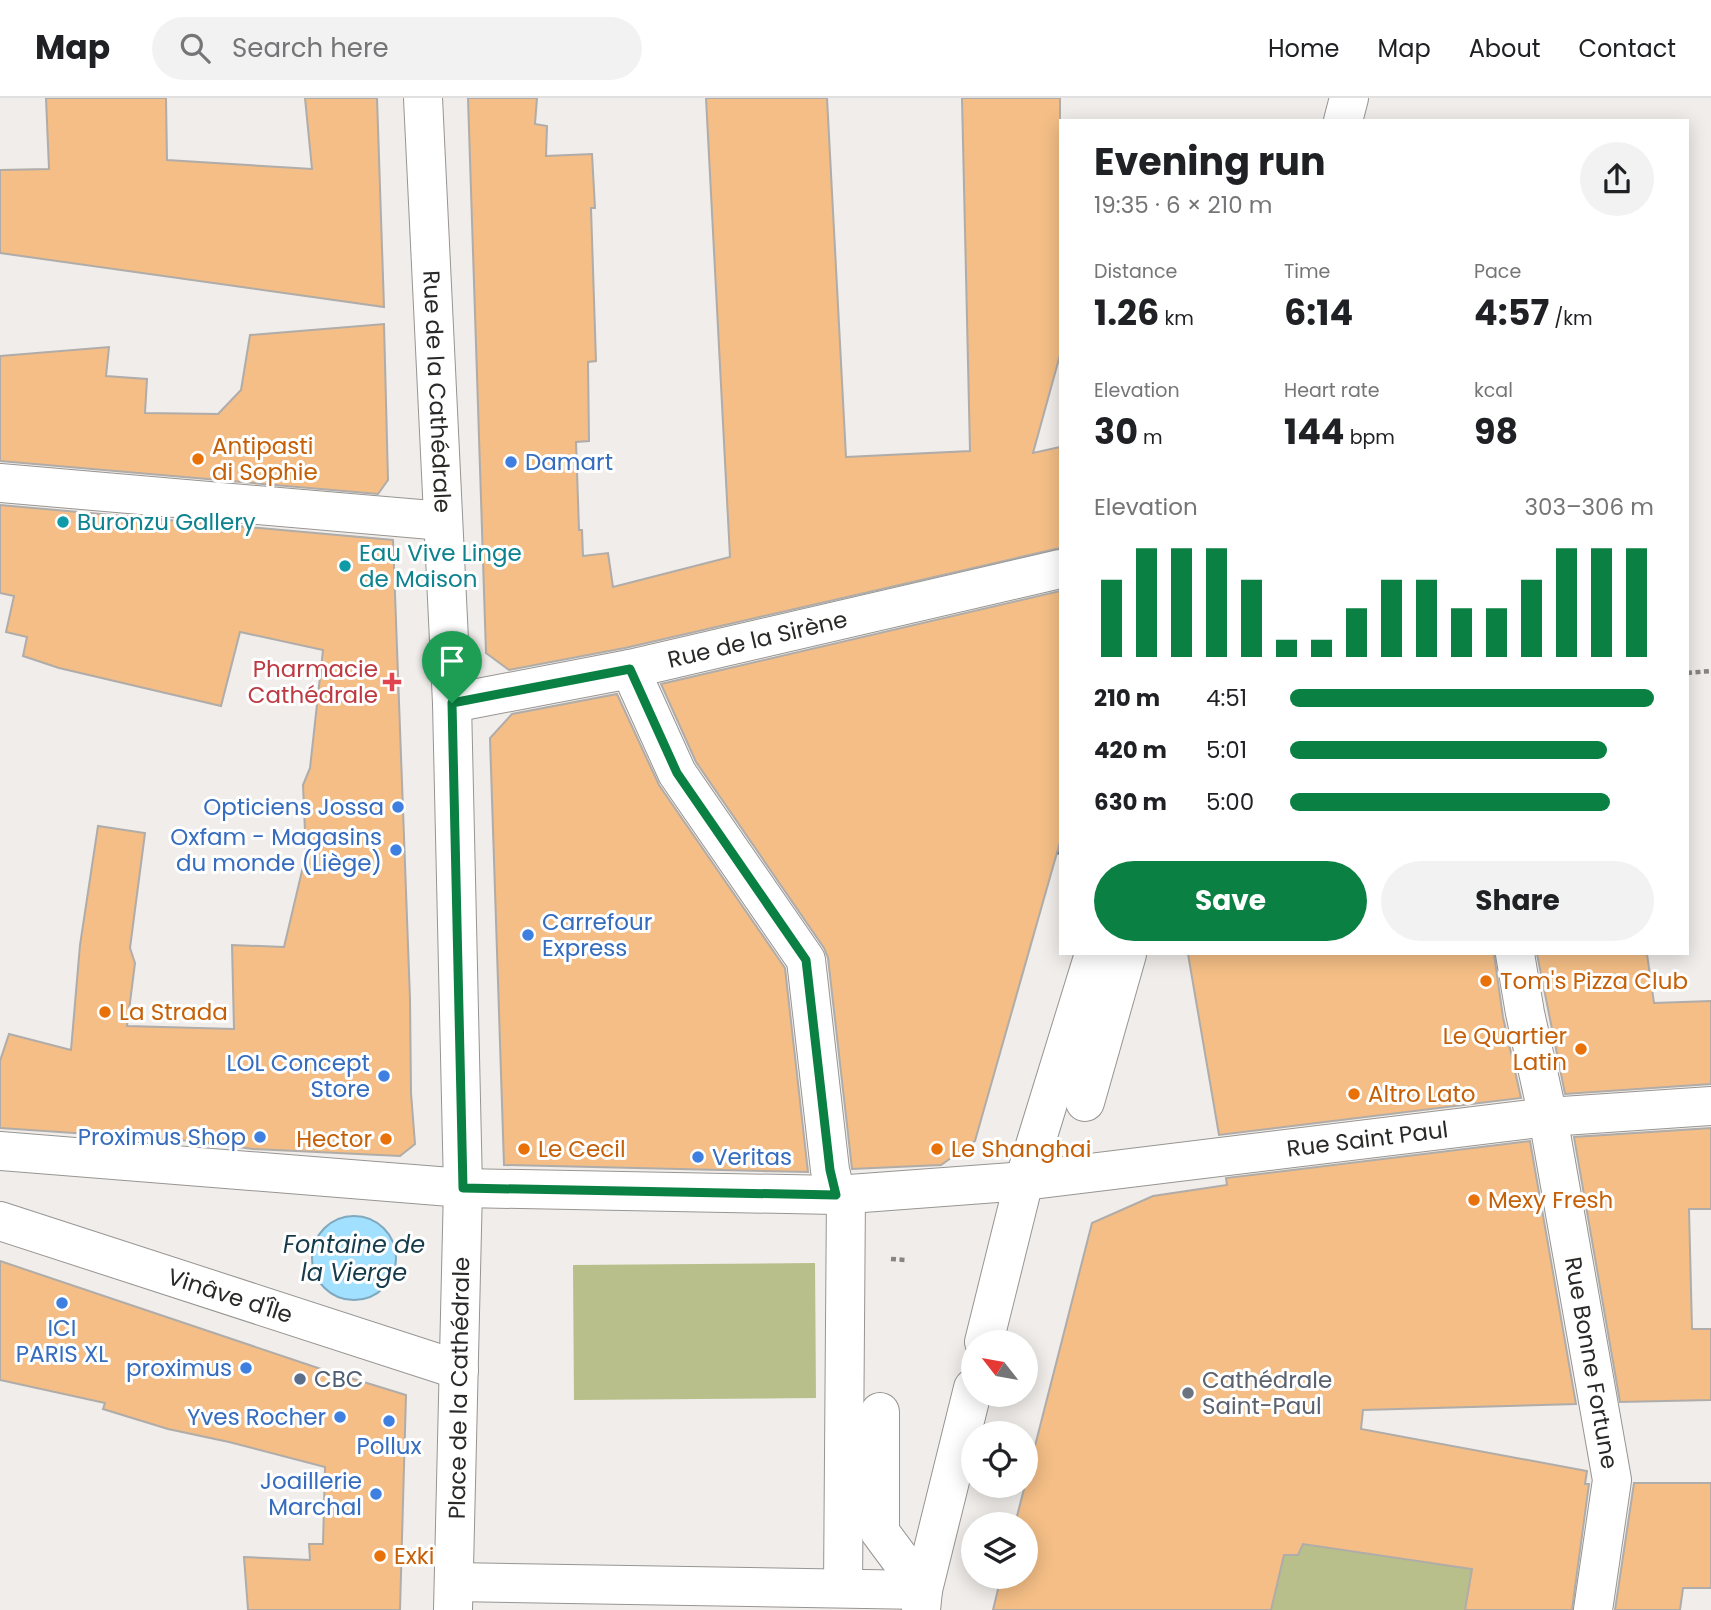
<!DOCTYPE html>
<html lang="en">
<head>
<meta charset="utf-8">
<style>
  body { margin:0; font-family:Poppins,sans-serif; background:#f2f2f2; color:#202124; height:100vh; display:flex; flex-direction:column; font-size:26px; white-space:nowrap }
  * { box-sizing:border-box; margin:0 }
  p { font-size:23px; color:#757577 }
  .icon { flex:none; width:38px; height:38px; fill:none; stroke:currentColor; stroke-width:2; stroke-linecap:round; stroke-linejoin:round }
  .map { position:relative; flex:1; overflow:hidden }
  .side { position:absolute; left:1059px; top:21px; width:630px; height:836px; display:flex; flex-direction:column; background:#fff; border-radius:0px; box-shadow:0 4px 18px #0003 }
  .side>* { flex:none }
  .needle { width:46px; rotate:301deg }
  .fabs { position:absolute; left:961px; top:1232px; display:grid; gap:14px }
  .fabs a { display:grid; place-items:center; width:77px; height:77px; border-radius:50%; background:#fff; box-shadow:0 4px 18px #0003; font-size:35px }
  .pin { position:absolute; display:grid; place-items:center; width:60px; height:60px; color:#fff; margin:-72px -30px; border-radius:50% 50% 50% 0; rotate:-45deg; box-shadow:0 0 7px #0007 }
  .pin .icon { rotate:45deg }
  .round { display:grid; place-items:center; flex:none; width:74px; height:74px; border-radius:37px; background:#f2f2f2 }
  .headline { display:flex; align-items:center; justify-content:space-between; height:119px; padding:0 35px }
  h1 { font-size:38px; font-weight:700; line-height:52px }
  .figures { display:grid; grid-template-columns:repeat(3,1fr); gap:10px; height:119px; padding:7px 35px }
  .figures div { display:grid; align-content:center }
  .figures b { font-size:35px; font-weight:700 }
  .figures small { font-size:19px; font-weight:400 }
  .figures p { font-size:19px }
  .chart { height:196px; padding:14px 35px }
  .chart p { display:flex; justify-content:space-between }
  .chart svg { width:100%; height:126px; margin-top:7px; stroke:#0b8043; stroke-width:6 }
  .primary-button { display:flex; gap:14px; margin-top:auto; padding:14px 35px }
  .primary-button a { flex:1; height:80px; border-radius:42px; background:#0b8043; color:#fff; font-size:28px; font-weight:700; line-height:80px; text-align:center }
  .primary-button a+a { background:#f2f2f2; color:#202124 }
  ul { padding:0 35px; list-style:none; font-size:23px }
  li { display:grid; grid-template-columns:112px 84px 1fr; align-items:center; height:52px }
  li i { height:18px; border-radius:9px; background:#0b8043 }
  header { display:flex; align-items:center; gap:42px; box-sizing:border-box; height:98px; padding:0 35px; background:#fff; border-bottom:2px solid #e0e0e0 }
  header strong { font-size:33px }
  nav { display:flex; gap:38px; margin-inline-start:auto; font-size:24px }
  .search { width:490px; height:63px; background:#f2f2f2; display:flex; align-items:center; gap:18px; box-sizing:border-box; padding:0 24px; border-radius:38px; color:#757577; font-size:26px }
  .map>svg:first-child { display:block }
  .green { fill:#b8bf8a }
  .water { fill:#a2e0ff; stroke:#7ea9be; stroke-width:2 }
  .building { fill:#f4be86; stroke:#afaca9; stroke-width:2 }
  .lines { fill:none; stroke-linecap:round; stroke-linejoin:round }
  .minor-casing { stroke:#979592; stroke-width:40 }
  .path { stroke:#878583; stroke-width:4.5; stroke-dasharray:5 3.5; stroke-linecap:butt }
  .minor { stroke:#fff; stroke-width:38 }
  .route-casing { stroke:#fff; stroke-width:14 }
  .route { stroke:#0b8043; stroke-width:9 }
  .food-dot { fill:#e8710a; stroke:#fff; stroke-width:2.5 }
  .shop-dot { fill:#3f7fe0; stroke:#fff; stroke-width:2.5 }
  .culture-dot { fill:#0f9aa8; stroke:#fff; stroke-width:2.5 }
  .health-dot { fill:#e0444e; stroke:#fff; stroke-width:2.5 }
  .service-dot { fill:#5c6f8a; stroke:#fff; stroke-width:2.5 }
  .worship-dot { fill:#6b7280; stroke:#fff; stroke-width:2.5 }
  .labels { text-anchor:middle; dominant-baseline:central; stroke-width:6; stroke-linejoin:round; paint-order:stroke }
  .street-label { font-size:23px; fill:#2a2928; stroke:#fff }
  .food-label { font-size:23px; fill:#c56008; stroke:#fff; text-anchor:start }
  .shop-label { font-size:23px; fill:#366cbe; stroke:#fff; text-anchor:end }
  .culture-label { font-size:23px; fill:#0d838f; stroke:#fff; text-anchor:start }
  .health-label { font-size:23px; fill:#be3a42; stroke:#fff; text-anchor:end }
  .service-label { font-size:23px; fill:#4e5e75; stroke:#fff; text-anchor:start }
  .worship-label { font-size:23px; fill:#5b616d; stroke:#fff; text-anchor:start }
  .water-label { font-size:24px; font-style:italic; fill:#163b4b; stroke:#fff }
</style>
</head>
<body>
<header>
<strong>Map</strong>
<div class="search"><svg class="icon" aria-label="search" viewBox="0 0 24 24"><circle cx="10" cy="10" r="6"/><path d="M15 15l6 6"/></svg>Search here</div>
<nav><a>Home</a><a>Map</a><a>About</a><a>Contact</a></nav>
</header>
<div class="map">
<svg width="1711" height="1512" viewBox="0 0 1711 1512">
  <rect width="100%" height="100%" fill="#f0edea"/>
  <path class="green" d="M815 1165 816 1300 574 1302 573 1167Z
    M1303 1446 1472 1471 1465 1512H1271L1284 1457H1298Z"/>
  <path class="water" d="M312 1160a42 42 0 1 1 84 0a42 42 0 1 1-84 0Z"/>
  <path class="building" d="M46 0H166L167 62 312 71 305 0H377L384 209 0 155V72L49 71Z
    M468 0H537L535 26 547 28 546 58 592 56 595 110H591L596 263 588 264 589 343 576 344 579 432H582L583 458 608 455 613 489 730 459 706 0H827L846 359 970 353 962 0H1060V257L1033 355 1060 349V450L625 550 509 572 486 555Z
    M384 226 388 382 378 396 0 363V258L109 249 106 278 147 281 145 315 218 316 241 292 250 237Z
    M0 407 393 442 410 901 411 995 415 1046 400 1058 253 1051 193 1043 0 1030V963L9 936 71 952 80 847 98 728 145 735 130 850 135 865 127 928 234 931 232 847 284 849 306 756 303 687 310 670 323 552 240 534 221 608 59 570 23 558 27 539 6 534 14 498 0 495Z
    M1060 493V744L975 1043 941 1067 852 1071 828 860 824 850 696 664 661 586Z
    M617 596 659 687 785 870 808 1074 504 1067 490 640 512 616Z
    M1188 856H1494L1503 919 1521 1000 1219 1037Z
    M1537 856H1647L1654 905 1711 903V986L1565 996Z
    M1711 1030V1111H1689L1692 1231H1711V1302L1620 1304 1574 1039Z
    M1530 1043 1576 1306 1363 1312 1361 1331 1587 1373 1585 1386H1589L1572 1512H1465L1472 1471 1303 1446 1298 1457H1284L1271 1512H993L1001 1479H1026V1426H1015L1092 1125 1153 1098 1227 1087 1226 1080Z
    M0 1163 318 1270 406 1297 400 1512H248L244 1459 310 1462 309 1446H323L325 1369 229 1344 168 1331 103 1311 105 1305 0 1282Z
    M1634 1385H1711V1490H1683L1680 1512H1615Z"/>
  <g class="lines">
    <g class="minor-casing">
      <g id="minor">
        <path id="s1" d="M423 0 452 605 463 1090 453 1512"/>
        <path d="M1343 23 1349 0"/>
        <path d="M0 385 443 423"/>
        <path d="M630 571 677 675 806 862 830 1072 836 1097"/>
        <path id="s2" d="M452 605 630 571 1060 471"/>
        <path id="s3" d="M1515 856 1525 915 1548 1019 1612 1382 1593 1512"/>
        <path d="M1085 1004 1127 856"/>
        <path id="s4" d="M0 1053 463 1090 836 1097 1024 1083 1548 1019 1711 1008"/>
        <path id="s5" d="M0 1123 459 1272"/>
        <path d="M984 1244 1024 1083 1094 856"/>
        <path d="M880 1314V1434L923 1492"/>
        <path d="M454 1484 923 1492"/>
        <path d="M843 1490 846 1095"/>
        <path d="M921 1512 923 1492 973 1290"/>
      </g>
    </g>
    <path class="path" d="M1687 575 1711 573
      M1058 754 1060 755
      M891 1161 905 1162"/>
    <use href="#minor" class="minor"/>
  </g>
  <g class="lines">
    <g class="route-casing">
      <path id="route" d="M630 571 677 675 806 862 830 1072 836 1097 463 1090 452 605Z"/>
    </g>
    <use href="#route" class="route"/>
  </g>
  <g class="food-dot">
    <circle cx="198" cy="361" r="7"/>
    <circle cx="1486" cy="883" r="7"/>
    <circle cx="105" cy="914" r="7"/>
    <circle cx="1581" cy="951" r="7"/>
    <circle cx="1354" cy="996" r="7"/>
    <circle cx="386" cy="1041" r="7"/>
    <circle cx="524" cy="1051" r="7"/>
    <circle cx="937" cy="1051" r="7"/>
    <circle cx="1474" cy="1102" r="7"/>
    <circle cx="380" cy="1458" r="7"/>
  </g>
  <g class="shop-dot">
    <circle cx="511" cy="364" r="7"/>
    <circle cx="398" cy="709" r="7"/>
    <circle cx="396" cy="752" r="7"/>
    <circle cx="528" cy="837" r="7"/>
    <circle cx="384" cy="978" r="7"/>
    <circle cx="260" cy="1039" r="7"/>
    <circle cx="698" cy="1059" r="7"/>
    <circle cx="62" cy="1205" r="7"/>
    <circle cx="246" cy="1270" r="7"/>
    <circle cx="340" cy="1319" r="7"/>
    <circle cx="389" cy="1323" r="7"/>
    <circle cx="376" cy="1396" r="7"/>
  </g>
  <g class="culture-dot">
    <circle cx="63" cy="424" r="7"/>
    <circle cx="345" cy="468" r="7"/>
  </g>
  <path class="health-dot" d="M388.5 573.5h7v7h7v7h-7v7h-7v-7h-7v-7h7z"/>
  <circle class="service-dot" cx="300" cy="1281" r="7"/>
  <circle class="worship-dot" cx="1188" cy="1295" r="7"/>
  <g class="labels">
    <g class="street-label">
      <text stroke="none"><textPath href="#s1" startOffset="294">Rue de la Cathédrale</textPath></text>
      <text stroke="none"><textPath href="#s2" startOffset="312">Rue de la Sirène</textPath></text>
      <text stroke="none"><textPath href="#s4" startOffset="1372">Rue Saint Paul</textPath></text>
      <text stroke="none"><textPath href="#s5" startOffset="242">Vinâve d'Île</textPath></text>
      <text stroke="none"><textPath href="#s3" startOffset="416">Rue Bonne Fortune</textPath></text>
      <text transform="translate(459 1290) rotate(-89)">Place de la Cathédrale</text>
    </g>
    <g class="food-label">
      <text x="212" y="348">Antipasti<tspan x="212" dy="26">di Sophie</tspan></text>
      <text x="1500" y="883">Tom's Pizza Club</text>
      <text x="119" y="914">La Strada</text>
      <text x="1567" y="938" text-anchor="end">Le Quartier<tspan x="1567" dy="26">Latin</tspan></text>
      <text x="1368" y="996">Altro Lato</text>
      <text x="372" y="1041" text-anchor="end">Hector</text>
      <text x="538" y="1051">Le Cecil</text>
      <text x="951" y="1051">Le Shanghai</text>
      <text x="1488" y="1102">Mexy Fresh</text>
      <text x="394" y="1458">Exki</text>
    </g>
    <g class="shop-label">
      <text x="525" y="364" text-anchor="start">Damart</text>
      <text x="384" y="709">Opticiens Jossa</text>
      <text x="382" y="739">Oxfam - Magasins<tspan x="382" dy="26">du monde (Liège)</tspan></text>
      <text x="542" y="824" text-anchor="start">Carrefour<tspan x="542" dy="26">Express</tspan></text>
      <text x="370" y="965">LOL Concept<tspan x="370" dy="26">Store</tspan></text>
      <text x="246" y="1039">Proximus Shop</text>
      <text x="712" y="1059" text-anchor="start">Veritas</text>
      <text x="62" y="1230" text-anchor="middle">ICI<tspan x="62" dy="26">PARIS XL</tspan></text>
      <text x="232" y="1270">proximus</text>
      <text x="326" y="1319">Yves Rocher</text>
      <text x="389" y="1348" text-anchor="middle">Pollux</text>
      <text x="362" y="1383">Joaillerie<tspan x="362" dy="26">Marchal</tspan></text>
    </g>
    <g class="culture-label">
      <text x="77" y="424">Buronzu Gallery</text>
      <text x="359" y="455">Eau Vive Linge<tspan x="359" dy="26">de Maison</tspan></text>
    </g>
    <g class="health-label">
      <text x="378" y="571">Pharmacie<tspan x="378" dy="26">Cathédrale</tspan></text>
    </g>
    <g class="service-label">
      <text x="314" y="1281">CBC</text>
    </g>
    <g class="worship-label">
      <text x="1202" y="1282">Cathédrale<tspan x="1202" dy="26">Saint-Paul</tspan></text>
    </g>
    <g class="water-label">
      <text x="354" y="1146">Fontaine de<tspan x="354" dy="28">la Vierge</tspan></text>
    </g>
  </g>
</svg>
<div class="fabs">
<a><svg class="needle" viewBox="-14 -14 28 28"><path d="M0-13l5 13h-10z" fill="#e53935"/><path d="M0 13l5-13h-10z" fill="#757577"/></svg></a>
<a><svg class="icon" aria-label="locate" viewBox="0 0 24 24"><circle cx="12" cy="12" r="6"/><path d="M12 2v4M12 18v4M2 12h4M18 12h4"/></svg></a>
<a><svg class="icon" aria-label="layers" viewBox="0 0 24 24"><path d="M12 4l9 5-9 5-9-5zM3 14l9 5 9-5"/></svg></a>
</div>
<div class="pin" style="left:452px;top:605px;background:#1e9e55"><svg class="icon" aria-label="arrive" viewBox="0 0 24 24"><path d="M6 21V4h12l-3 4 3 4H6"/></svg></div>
<section class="side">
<div class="headline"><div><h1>Evening run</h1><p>19:35 · 6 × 210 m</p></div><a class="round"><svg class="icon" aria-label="share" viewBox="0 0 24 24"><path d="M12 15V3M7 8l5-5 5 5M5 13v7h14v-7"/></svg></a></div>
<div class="figures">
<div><p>Distance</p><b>1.26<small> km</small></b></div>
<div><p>Time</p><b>6:14</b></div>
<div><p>Pace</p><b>4:57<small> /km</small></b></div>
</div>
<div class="figures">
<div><p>Elevation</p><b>30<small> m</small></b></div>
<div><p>Heart rate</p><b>144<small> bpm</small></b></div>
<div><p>kcal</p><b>98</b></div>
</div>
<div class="chart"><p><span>Elevation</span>303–306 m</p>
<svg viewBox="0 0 160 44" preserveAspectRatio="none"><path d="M5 44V17M15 44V6M25 44V6M35 44V6M45 44V17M55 44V38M65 44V38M75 44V27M85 44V17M95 44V17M105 44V27M115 44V27M125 44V17M135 44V6M145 44V6M155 44V6"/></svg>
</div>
<ul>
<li><b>210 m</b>4:51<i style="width:100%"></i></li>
<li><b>420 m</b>5:01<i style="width:87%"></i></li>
<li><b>630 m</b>5:00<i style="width:88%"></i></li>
</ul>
<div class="primary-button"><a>Save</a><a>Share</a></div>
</section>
</div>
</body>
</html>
